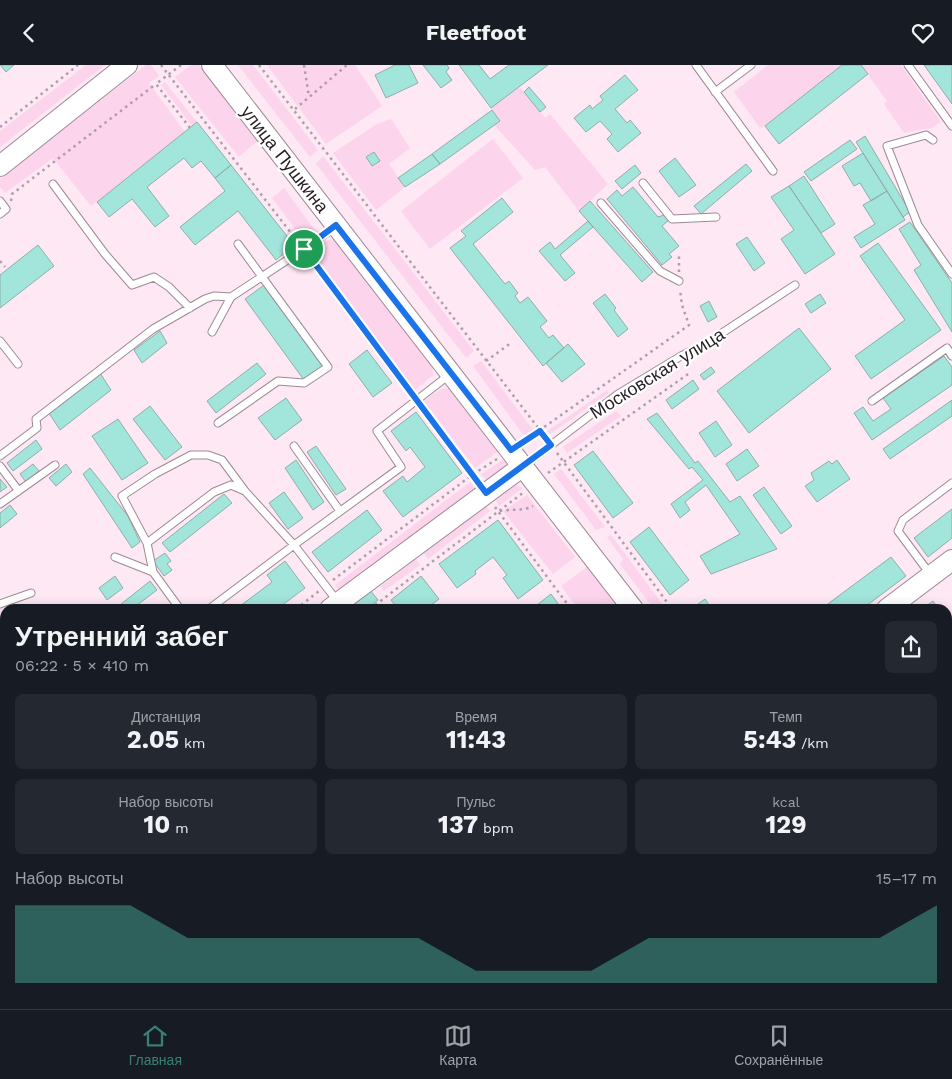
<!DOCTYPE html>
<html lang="ru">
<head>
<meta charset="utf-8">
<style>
  body { margin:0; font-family:"Work Sans",sans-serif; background:#242831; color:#f1f3f6; height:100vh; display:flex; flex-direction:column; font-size:19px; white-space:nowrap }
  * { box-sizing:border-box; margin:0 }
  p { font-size:16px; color:#9ea1a6 }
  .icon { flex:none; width:28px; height:28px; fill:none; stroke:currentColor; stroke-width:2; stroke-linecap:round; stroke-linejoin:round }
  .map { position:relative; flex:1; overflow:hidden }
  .side { position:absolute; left:0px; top:539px; width:952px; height:406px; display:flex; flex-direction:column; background:#171b24; border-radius:15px 15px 0 0; box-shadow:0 2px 12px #0003 }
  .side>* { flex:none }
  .pin { position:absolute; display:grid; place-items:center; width:42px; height:42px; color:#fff; margin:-21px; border:2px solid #fff; border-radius:50%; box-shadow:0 1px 5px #0007 }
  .round { display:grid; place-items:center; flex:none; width:52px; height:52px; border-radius:8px; background:#242831 }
  .overview { display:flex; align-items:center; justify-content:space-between; height:85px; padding:0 15px }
  h1 { font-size:28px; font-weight:700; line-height:38px }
  .stats { display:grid; grid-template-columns:repeat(3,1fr); gap:8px; height:85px; padding:5px 15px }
  .stats div { display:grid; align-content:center; border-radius:8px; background:#242831; text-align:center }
  .stats b { font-size:25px; font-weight:700 }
  .stats small { font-size:14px; font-weight:400 }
  .stats p { font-size:14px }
  .chart { height:140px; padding:10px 15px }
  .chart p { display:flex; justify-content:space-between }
  .chart svg { width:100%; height:90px; margin-top:5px; fill:#397f75; opacity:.7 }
  header { display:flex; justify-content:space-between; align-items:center; height:65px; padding:0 15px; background:#171b24; font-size:22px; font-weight:700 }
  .tabs { display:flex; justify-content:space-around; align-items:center; height:70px; border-top:1px solid #363941; background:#171b24; font-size:14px; color:#9ea1a6 }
  .tabs a { display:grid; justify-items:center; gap:2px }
  .tabs .current { color:#397f75 }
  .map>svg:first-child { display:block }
  .green { fill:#fcd4eb }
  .building { fill:#a2e5da; stroke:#90aea8 }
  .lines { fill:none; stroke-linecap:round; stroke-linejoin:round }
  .lane-casing { stroke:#9f8895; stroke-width:9 }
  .street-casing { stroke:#9f8895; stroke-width:16 }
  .secondary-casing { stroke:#9f8895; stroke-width:22 }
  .path { stroke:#af9ea8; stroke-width:2.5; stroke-dasharray:2.5 4; stroke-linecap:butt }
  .lane { stroke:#fff; stroke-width:7 }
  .street { stroke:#fff; stroke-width:14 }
  .secondary { stroke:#fff; stroke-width:20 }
  .route-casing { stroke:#fff; stroke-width:10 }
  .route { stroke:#1a73e8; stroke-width:6 }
  .labels { text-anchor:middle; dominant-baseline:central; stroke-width:4.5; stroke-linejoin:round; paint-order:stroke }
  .street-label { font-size:18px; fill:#261d22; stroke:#fff }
</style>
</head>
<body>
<header><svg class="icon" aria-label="back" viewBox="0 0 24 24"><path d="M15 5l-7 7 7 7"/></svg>Fleetfoot<svg class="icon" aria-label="heart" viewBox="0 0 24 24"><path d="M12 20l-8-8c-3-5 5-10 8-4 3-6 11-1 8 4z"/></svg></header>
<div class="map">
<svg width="952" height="944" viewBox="0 0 952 944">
  <rect width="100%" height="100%" fill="#fde8f4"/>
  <path class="green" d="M86 0H105L0 82V66Z
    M146 0H151L159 11 149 18 185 67 91 141 53 93 5 128 0 122V114Z
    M191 0H199L257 76 239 92 175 12Z
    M238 0H253L318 85 310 92Z
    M267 0H355L382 41 326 79Z
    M768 0H842L765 61 760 63 734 27Z
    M861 0H901L941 57 931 63 904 68 884 39 887 36Z
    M165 17 197 57 192 61 161 20Z
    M520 22 545 53 550 49 608 119 579 146 545 102 535 105 494 60 499 55 491 43Z
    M391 54 410 83 389 99 405 122 376 145 333 88 377 59Z
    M493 74 523 113 430 184 401 146Z
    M323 91 474 286 466 293 316 99Z
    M284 123 314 164 303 174 272 133Z
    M338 174 432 299 433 310 414 326 311 186 328 175Z
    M481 296 534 366 525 372 473 301Z
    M453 323 500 385 475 403 424 336 441 324Z
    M607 325 609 328 550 369 547 366Z
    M616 346 621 351 567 388 563 382Z
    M506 393V401L486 415 481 409Z
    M561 404 605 462 596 465 554 409Z
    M470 417 476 423 341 526 335 520Z
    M516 420 523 423 499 441 496 435Z
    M527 430 575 492 553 509 503 446Z
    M486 441 490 446 428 494 424 488Z
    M611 470 666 544H654L620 499 623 494 607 472Z
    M416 494 420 500 384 526 381 521Z
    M587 502 618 544H578L561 521Z
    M871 940H924L927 944H874Z"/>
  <path class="building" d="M0 0H14L6 7Z
    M395 0H409L418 18 386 33 375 10Z
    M423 0H447L449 3 446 7 452 15 441 23Z
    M459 0H479L490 14 509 0H548L491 43Z
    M842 0H861L868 9 779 79 765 61Z
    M924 0H952V39Z
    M625 10 638 25 615 44 627 58 630 55 641 68 618 87 607 74 612 69 600 56 586 67 574 53 590 40 592 44 603 35 600 31Z
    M529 22 546 42 540 47 524 27Z
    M492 45 500 56 440 99 432 89Z
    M197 57 231 100 215 113 201 96 192 103 184 93 147 122 169 151 155 162 132 134 109 152 97 137Z
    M865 71 910 147 903 152 856 77Z
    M850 75 857 84 811 116 804 107Z
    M374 87 380 96 372 101 366 92Z
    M863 88 887 126 871 136 860 118 854 121 842 101Z
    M432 89 440 99 405 122 398 113Z
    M675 93 696 120 679 132 659 106Z
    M746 99 752 106 701 149 694 141Z
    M231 100 294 180 276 195 238 146 195 180 180 162 225 126 215 113Z
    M635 100 641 108 622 124 615 116Z
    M804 111 835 159 821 168 789 121Z
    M789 121 835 189 805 209 781 174 794 165 771 132Z
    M633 122 658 152 664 150 669 155 662 161 679 181 669 189 672 192 662 200 607 134 617 125 622 131Z
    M887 126 905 155 861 183 854 172 875 159 863 140Z
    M502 133 513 147 473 179 505 219 509 216 518 228 515 231 520 238 528 232 547 256 540 262 549 273 553 270 564 283 543 301 450 183 466 171 461 166Z
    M590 136 653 207 642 217 579 146Z
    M588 156 593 162 560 190 575 208 565 216 539 186 550 177 555 184Z
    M910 157 952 218V267L914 205 921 200 899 164Z
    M747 172 765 198 754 206 736 179Z
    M878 178 941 265 871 314 855 291 905 255 860 191Z
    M38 180 54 201 0 243V210Z
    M264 220 323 301 304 315 245 234Z
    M605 229 616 243 614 245 628 264 618 272 593 238Z
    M820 229 826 238 811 248 805 239Z
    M709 236 717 252 708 257 700 241Z
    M799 263 831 304 749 368 717 326Z
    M160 266 167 278 142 298 134 285Z
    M568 279 585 299 562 317 546 298Z
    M367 285 392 318 373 332 349 299Z
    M944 291 952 302V320L872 375 854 348 863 342 873 356 891 344 883 333Z
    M257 298 266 309 216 348 207 336Z
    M711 302 715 307 704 315 700 310Z
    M100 308 111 325 60 365 49 348Z
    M693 315 699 324 672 344 666 335Z
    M286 333 302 355 275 375 258 353Z
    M952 335V351L890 394 883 384Z
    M150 341 182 382 165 395 133 354Z
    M416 347 462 408 403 452 383 426 403 411 407 417 425 402 410 382 406 386 391 366Z
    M657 348 695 398 698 396 730 437 740 431 777 484 711 509 700 491 740 469 706 420 685 437 690 445 680 453 671 439 703 415 692 402 689 404 647 354Z
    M118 354 148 398 122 415 92 371Z
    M716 356 732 380 715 392 699 368Z
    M36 375 42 384 13 406 7 398Z
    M316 381 346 424 336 430 307 387Z
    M747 384 759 401 737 416 726 399Z
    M593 386 633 438 613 453 574 400Z
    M296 395 324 437 313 445 285 403Z
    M837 395 850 414 817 437 805 421 814 415 811 408 829 396 832 399Z
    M33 399 39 406 26 417 20 409Z
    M66 399 72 407 56 421 49 413Z
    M90 403 128 451 140 477 132 483 83 409Z
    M0 414 7 422 0 427Z
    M764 422 792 461 781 469 753 430Z
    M284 427 303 453 288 464 269 438Z
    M224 429 232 438 170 487 162 478Z
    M10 440 17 449 0 463V448Z
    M952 444V473L928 492 914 473Z
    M367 445 382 465 328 507 312 487Z
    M498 455 543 515 518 534 503 513 507 510 493 492 475 506 476 509 457 523 439 499Z
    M649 462 689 515 670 530 630 477Z
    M165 488 171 496 167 499 172 505 164 511 153 496Z
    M891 492 906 511 862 544H821Z
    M285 496 305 523 277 544H236L272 517 267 510Z
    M115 511 123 523 107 535 99 523Z
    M421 511 439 534 426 544H398L391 535Z
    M150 516 157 525 132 544H115Z
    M370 525 378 535 367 544H346Z
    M551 529 562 544H532Z
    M705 534 712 544H691Z
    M933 536 938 544H922Z
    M948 558 949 561 952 559 951 594 948 589Z
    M948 604 952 610V616L948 620Z
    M0 612 5 619V657L0 651Z
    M952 684V714L948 718V688Z
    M5 823V856L0 859V827Z
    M948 859 952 864V907L948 901Z
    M5 932V940H27L30 944H6L0 936Z
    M97 940H128L131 944H100Z
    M330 940H368L363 944H324Z
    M621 940H644L638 944H624Z
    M730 940H739L742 944H724Z
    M760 940H781L776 944H764Z
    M825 940H856L851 944H828Z"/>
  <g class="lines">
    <g class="lane-casing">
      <path id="lane" d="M696 0 773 106
        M908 0 952 61
        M715 27 751 0
        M933 75 926 70 887 81 918 160 952 209
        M643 118 672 154 716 152
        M53 119 105 189 132 220 154 212 169 222 190 243
        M0 136 6 144 0 149
        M601 138 660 206 679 216
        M212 267 231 232 304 184 335 162
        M0 276 18 299
        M872 336 947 283 952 291
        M218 358 278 316 304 318 328 302 238 179
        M294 381 340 446
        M0 391 37 363 36 354 153 264 205 234 214 231 231 232
        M525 400 618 329 681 291 710 276 795 220
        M0 401 18 425
        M0 439 55 400
        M147 478 122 431 155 409 191 390H208L222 395 245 426
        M115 492 153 507
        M930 509 898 466 903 455 952 418
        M0 539 31 528
        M180 544 153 507 147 478 214 427 231 420 245 426 294 480 338 537
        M209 544 294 480 401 402 377 366 449 310
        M0 584 5 590
        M0 891 5 897
        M76 940 79 944"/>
    </g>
    <g class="street-casing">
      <path id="street" d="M692 944 697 940"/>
    </g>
    <g class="secondary-casing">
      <path id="secondary" d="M212 0 633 544
        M0 101 127 0
        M330 544 523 401
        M887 544 952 495
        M0 711 5 717
        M0 789 5 785
        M176 940 179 944
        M940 940 943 944"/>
    </g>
    <path class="path" d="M161 0 298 177
      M181 0 156 19 190 63
      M259 0 546 373
      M304 0 309 32
      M295 44 347 0
      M0 62 78 0
      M11 136 12 129 156 19
      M309 191 411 329
      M0 196 5 202
      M679 207V190
      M486 296 511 278
      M421 341 477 417
      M523 377 689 260 682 240 680 225
      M557 388 672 544
      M548 408 691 307
      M495 442 571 544
      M500 446C510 444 525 446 533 441
      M333 515 472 410 497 394
      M296 544 319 526
      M370 544 524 427
      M0 664 5 671
      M0 759 5 765
      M0 814 5 810
      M948 910 952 915
      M139 940 142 944
      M214 940 217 944
      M260 940 263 944
      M389 940V944
      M866 940 869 944
      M250 944 255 940
      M303 944 308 940
      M662 944 667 940
      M718 944 724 940"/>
    <use href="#lane" class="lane"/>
    <use href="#street" class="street"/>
    <use href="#secondary" class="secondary"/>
  </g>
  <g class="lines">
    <g class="route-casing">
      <path id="route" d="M336 160 511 385 540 366 551 380 486 428 304 184Z"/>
    </g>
    <use href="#route" class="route"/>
  </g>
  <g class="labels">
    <g class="street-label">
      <text transform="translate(285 94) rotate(52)">улица Пушкина</text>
      <text transform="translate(657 308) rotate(-32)">Московская улица</text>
    </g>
  </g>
</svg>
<div class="pin" style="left:304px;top:184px;background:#1e9e55"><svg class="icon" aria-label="arrive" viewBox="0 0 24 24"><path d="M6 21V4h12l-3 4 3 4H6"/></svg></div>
<section class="side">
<div class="overview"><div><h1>Утренний забег</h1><p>06:22 · 5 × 410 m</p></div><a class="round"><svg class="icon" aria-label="share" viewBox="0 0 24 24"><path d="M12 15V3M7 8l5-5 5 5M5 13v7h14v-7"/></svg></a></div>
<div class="stats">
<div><p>Дистанция</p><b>2.05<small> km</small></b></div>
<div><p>Время</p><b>11:43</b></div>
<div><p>Темп</p><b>5:43<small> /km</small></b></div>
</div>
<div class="stats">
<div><p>Набор высоты</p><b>10<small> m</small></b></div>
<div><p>Пульс</p><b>137<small> bpm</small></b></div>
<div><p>kcal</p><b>129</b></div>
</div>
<div class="chart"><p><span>Набор высоты</span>15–17 m</p>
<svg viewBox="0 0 160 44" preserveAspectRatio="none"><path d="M0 44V6L10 6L20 6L30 22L40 22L50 22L60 22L70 22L80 38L90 38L100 38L110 22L120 22L130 22L140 22L150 22L160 6V44z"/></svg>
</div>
</section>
</div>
<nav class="tabs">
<a class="current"><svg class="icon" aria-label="home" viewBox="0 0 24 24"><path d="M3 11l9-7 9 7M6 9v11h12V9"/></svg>Главная</a>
<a><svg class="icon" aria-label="map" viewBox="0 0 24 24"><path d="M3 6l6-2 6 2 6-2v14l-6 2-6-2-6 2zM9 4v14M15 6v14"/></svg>Карта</a>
<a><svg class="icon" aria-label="saved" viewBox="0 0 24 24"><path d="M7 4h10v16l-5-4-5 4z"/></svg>Сохранённые</a>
</nav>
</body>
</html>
